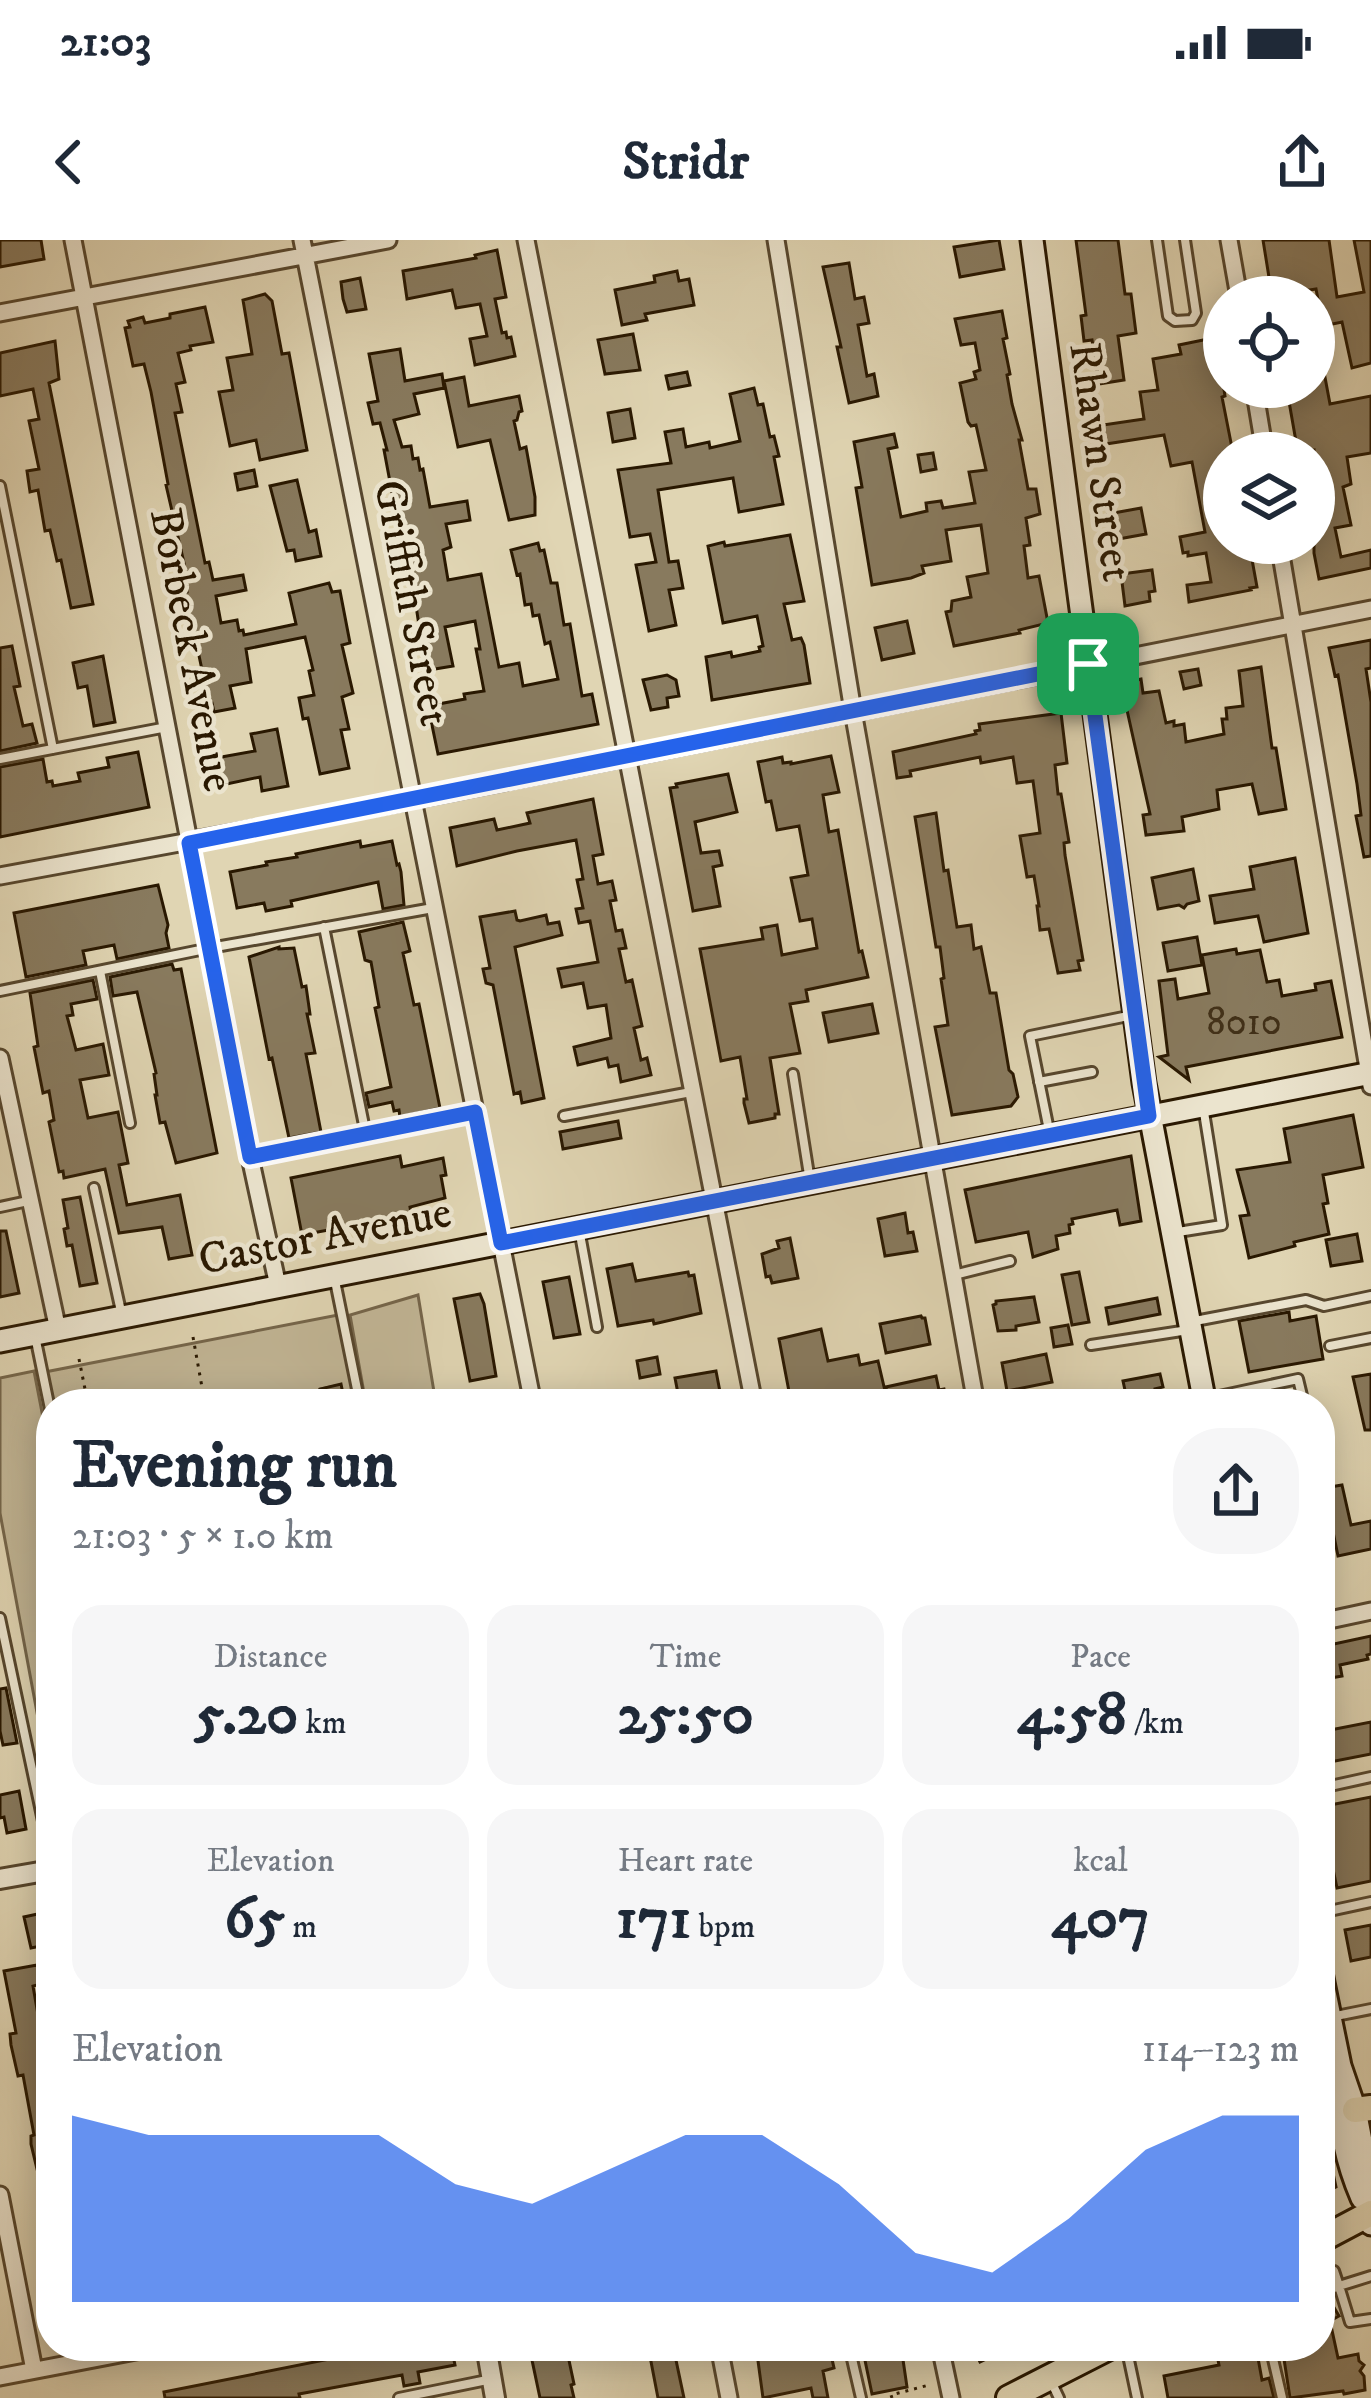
<!DOCTYPE html>
<html lang="en">
<head>
<meta charset="utf-8">
<style>
  body { margin:0; font-family:"IM FELL DW Pica",serif; background:#f6f6f7; color:#1f2937; height:100vh; display:flex; flex-direction:column; font-size:45px; white-space:nowrap }
  * { box-sizing:border-box; margin:0 }
  p { font-size:39px; color:#747a83 }
  .icon { flex:none; width:66px; height:66px; fill:none; stroke:currentColor; stroke-width:2; stroke-linecap:round; stroke-linejoin:round }
  .map { position:relative; flex:1; overflow:hidden }
  .sheet { position:absolute; left:36px; top:1149px; width:1299px; height:972px; display:flex; flex-direction:column; background:#fff; border-radius:48px; box-shadow:0 6px 30px #0003 }
  .sheet>* { flex:none }
  .buttons { position:absolute; left:1203px; top:36px; display:grid; gap:24px }
  .buttons a { display:grid; place-items:center; width:132px; height:132px; border-radius:50%; background:#fff; box-shadow:0 6px 30px #0003; font-size:60px }
  .pin { position:absolute; display:grid; place-items:center; width:102px; height:102px; color:#fff; margin:-51px; border-radius:24px; box-shadow:0 6px 18px #0006 }
  .round { display:grid; place-items:center; flex:none; width:126px; height:126px; border-radius:48px; background:#f6f6f7 }
  .head { display:flex; align-items:center; justify-content:space-between; height:204px; padding:0 36px }
  h1 { font-size:66px; font-weight:700; line-height:90px }
  .stats { display:grid; grid-template-columns:repeat(3,1fr); gap:18px; height:204px; padding:12px 36px }
  .stats div { display:grid; align-content:center; border-radius:30px; background:#f6f6f7; text-align:center }
  .stats b { font-size:60px; font-weight:700 }
  .stats small { font-size:33px; font-weight:400 }
  .stats p { font-size:33px }
  .chart { height:336px; padding:24px 36px }
  .chart p { display:flex; justify-content:space-between }
  .chart svg { width:100%; height:216px; margin-top:12px; fill:#2563eb; opacity:.7 }
  .status { display:flex; justify-content:space-between; align-items:center; height:84px; padding:0 60px; background:#fff; direction:ltr }
  .status svg { height:33px; fill:currentColor }
  header { display:flex; justify-content:space-between; align-items:center; height:156px; padding:0 36px; background:#fff; font-size:54px; font-weight:700 }
  .map>svg:first-child { display:block }
  .green { fill:#c1b595; stroke:#75664b; stroke-width:3 }
  .building { fill:#887a5e; stroke:#291801; stroke-width:3 }
  .lines { fill:none; stroke-linecap:round; stroke-linejoin:round }
  .service-casing { stroke:#57472e; stroke-width:14 }
  .minor-casing { stroke:#57472e; stroke-width:21 }
  .tertiary-casing { stroke:#57472e; stroke-width:24 }
  .secondary-casing { stroke:#291801; stroke-width:27 }
  .primary-casing { stroke:#291801; stroke-width:30 }
  .path { stroke:#291801; stroke-width:3; stroke-dasharray:3 6; stroke-linecap:butt }
  .service { stroke:#ebe4ce; stroke-width:8 }
  .minor { stroke:#ebe4ce; stroke-width:15 }
  .tertiary { stroke:#ebe4ce; stroke-width:18 }
  .secondary { stroke:#ebe4ce; stroke-width:21 }
  .primary { stroke:#e0d5b3; stroke-width:24 }
  .route-casing { stroke:#fff; stroke-width:24 }
  .route { stroke:#2563eb; stroke-width:15 }
  .labels { text-anchor:middle; dominant-baseline:central; stroke-width:9; stroke-linejoin:round; paint-order:stroke }
  .number-label { font-size:39px; fill:#413018 }
  .street-label { font-size:45px; fill:#291801; stroke:#ebe4ce }
</style>
</head>
<body>
<div class="status"><b>21:03</b><svg viewBox="0 0 49 12"><path d="M0 12V9h3v3zM5 12V6h3v6zM10 12V3h3v9zM15 12V0h3v12zM26 1h20v11H26zM47 4h2v5h-2z"/></svg></div>
<header><svg class="icon" aria-label="back" viewBox="0 0 24 24"><path d="M15 5l-7 7 7 7"/></svg>Stridr<svg class="icon" aria-label="share" viewBox="0 0 24 24"><path d="M12 15V3M7 8l5-5 5 5M5 13v7h14v-7"/></svg></header>
<div class="map">
<svg width="1371" height="2158" viewBox="0 0 1371 2158">
  <rect width="100%" height="100%" fill="#e0d5b3"/>
  <filter id="stains"><feTurbulence type="fractalNoise" baseFrequency=".00167" numOctaves="4"/><feColorMatrix values="0 0 0 0 .2 0 0 0 0 .09 0 0 0 0 .02 0 0 0 .5 -.17"/></filter>
  <radialGradient id="worn" r=".72"><stop offset=".6" stop-color="#630" stop-opacity="0"/><stop offset="1" stop-color="#630" stop-opacity=".3"/></radialGradient>
  <path class="green" d="M418 1055 436 1164H366L350 1075Z
    M338 1075 356 1164H345L340 1145 321 1149 323 1162 313 1164H51L45 1132Z
    M34 1131 51 1219V1548L0 1273V1138Z"/>
  <path class="building" d="M0 0H41L44 19 0 27Z
    M999 0 1004 29 960 37 954 7Z
    M1076 0H1118L1125 54H1131L1136 93 1118 96 1124 140 1099 144 1092 100 1084 101 1081 76 1086 75Z
    M1263 0H1329L1337 57 1364 52 1354 0H1371V123L1352 128 1342 82 1323 86 1316 49 1272 56Z
    M497 10 506 57 495 59 502 93 506 92 507 98 511 97 515 116 475 125 470 99 487 96 480 64 456 68 452 50 407 59 403 31 476 18 475 15Z
    M849 23 855 59 864 57 869 83 858 85 867 136 874 134 878 156 849 163 837 107H841L823 27Z
    M677 31 679 41 689 39 694 65 645 74 647 80 622 85 615 50 655 42 654 36Z
    M360 38 366 69 347 72 343 59 341 42Z
    M265 54 272 61 282 114 289 113 307 210 260 220 256 200 230 206 219 152 233 150 227 118 252 114 243 60Z
    M205 67 213 102 190 106 191 110 178 113 185 142 176 144 182 172 175 173 205 323 209 322 213 340 243 335 246 350 216 356 221 383 237 380 239 391 243 390 244 395 296 384 289 353 329 343 332 352 340 351 350 403 342 405 353 453 342 457 349 489 341 490 349 528 320 534 308 478 303 479 299 458 314 455 309 431 313 430 305 397 246 409 251 442 230 446 235 468 214 472 212 463H209L198 411 194 400 190 401 180 353 187 352 184 323 166 245 168 244 151 152 144 124 133 126 125 88 130 87 128 81 143 77 145 83 170 78V74Z
    M1002 71 1007 98 1003 99 1010 134 1007 135 1012 164 1022 200H1019L1028 249H1036L1040 274 1026 278 1030 305 1024 306 1028 338 1039 336 1048 383 1019 390 1020 393 954 406 946 372 951 371 952 361 971 357 967 337 988 333 981 285 946 290 951 321 922 326 924 333 911 338 872 345 856 248 862 247 854 202 894 194 897 207 888 209 901 277 927 271 926 263 941 261 943 268 975 263 969 232 986 230 976 185 971 186 968 182 960 143 976 139 974 132 980 130 975 103 961 105 955 79Z
    M633 94 640 130 605 134 598 100Z
    M1208 99H1215L1219 117 1225 156 1222 157 1233 213H1224V303H1249L1257 347 1250 348 1251 350 1189 362 1187 345 1211 342 1206 313 1188 316V312L1183 313 1180 297 1205 292 1192 222 1171 226 1164 195 1106 204 1103 185 1144 179 1140 152 1158 150 1153 119 1181 114 1179 105Z
    M55 101 59 139 49 143 93 364 71 368 61 320 57 321 50 290 45 291 38 250 30 252 27 231 39 229 29 181 39 179 33 149 0 156V113Z
    M400 109 405 141 442 134 444 148 414 154 419 174 394 180 402 207 411 206 413 219 418 218 420 230 423 229 430 267 467 261 470 280 446 284 451 307 443 310 448 340 481 334 499 427 519 423 523 446 558 439 550 402 545 404 539 375 533 376 531 364 525 365 520 334 517 335 511 310 538 303 540 311 544 310 551 343H557L564 385 570 384 582 456 592 454 598 484 438 514 428 466 465 459 464 454 484 451 476 409H480L475 381 445 387 453 426 429 430 428 425H425L413 346 410 347 397 294 399 290 384 210H387L380 183 373 184 368 163 378 161 369 114Z
    M1321 116 1330 164 1371 156V213L1347 217 1351 244 1343 247 1351 285 1335 288 1341 317 1371 310V328L1319 339 1314 313V210L1298 213 1287 150 1314 147V117Z
    M687 132 690 145 669 149 666 136Z
    M464 137 469 166 519 156 522 171 519 172 517 180 514 181 520 209 526 207 535 257V275L509 280 490 200 458 207 444 141Z
    M754 148 758 165 763 164 770 197 774 196 779 216 774 217 783 264 739 272 733 238 658 250 669 322 678 321 683 348 669 350 676 385 649 391 636 325 656 322 650 294 630 297 618 230 671 223 665 192 683 189 686 207 709 202 710 208 740 201 730 154Z
    M630 169 635 198 613 202 608 173Z
    M933 213 936 229 921 232 918 215Z
    M254 230 257 246 238 250 235 234Z
    M297 240 309 292 316 290 321 316 296 321 294 310 287 311 270 246Z
    M1141 268 1146 294 1113 300 1108 274Z
    M790 295 804 361 784 364 792 400 801 398 804 405 810 443 712 460 706 417 731 412 732 417 760 411 759 407 763 406 757 376 723 383 708 306 724 302 725 306Z
    M1152 330 1155 351 1149 352 1150 361 1125 366 1121 334Z
    M907 381 914 413 882 420 875 388Z
    M1371 400V428L1366 429 1371 462V616L1364 617 1356 576 1361 575 1357 544 1338 435 1335 436 1329 408Z
    M12 406 20 446 14 447 23 486 32 484 37 503 0 511V408Z
    M103 416 115 482 94 486 87 446 78 448 73 423Z
    M1261 427 1272 508H1276L1286 569 1259 574 1252 544 1217 550 1219 569 1182 577 1184 591 1146 595 1143 575 1150 574 1121 443 1141 439 1143 453 1159 451 1166 483 1174 481V486L1184 484 1186 502 1224 494 1222 479H1227L1226 468 1243 466 1239 431Z
    M1198 429 1201 445 1184 449 1180 432Z
    M667 435 676 440 679 456 667 458 668 467 651 470 643 440Z
    M1061 473 1067 523 1055 525 1058 554H1061L1069 602 1064 603 1065 615 1083 720 1078 721 1080 730 1058 733 1049 689 1040 690 1037 666H1039L1034 636 1027 637 1020 596 1040 593 1033 541 1017 543 1013 517 981 523 980 517 910 531 911 536 897 538 893 512 976 494 975 491 980 490 979 484Z
    M277 489 288 546 262 551 260 537 222 545 216 518 255 511 251 494Z
    M138 512 149 567 0 597V527L43 519 47 542 52 541 53 546 80 541 78 533 109 527 107 518Z
    M831 516 839 552 823 555 829 592 838 590 859 712 862 711 868 737 806 750 808 761 790 764 800 813 770 818 779 874H775V878L749 883 744 863V859H747L740 817 721 821 700 709 763 699 761 688 777 685 782 715 817 708 812 679 800 681 791 638 808 635 799 586 777 590 771 561 766 562 758 522 782 517 783 523 791 522V524Z
    M728 534 737 572 695 582 701 613 719 611 722 625 713 627 720 666 693 671 670 548 677 547 676 544Z
    M593 559 603 614 593 616 598 644 612 641 616 660 610 661 616 691 622 690 626 708 619 709 626 742 632 740 642 786 634 788 641 820 647 818 651 835 621 842 618 825 609 827 607 818 578 825 574 807 611 798 606 765 588 768 583 743 562 747 558 729 598 722 590 681 579 683 576 669 583 668 577 640 583 639 576 600 517 611 457 626 450 588 494 579 497 590 530 583 527 573Z
    M936 573 944 631 948 630 957 687 971 685 974 709 981 707 990 753H996L1009 830 1013 834 1018 857 1011 866 952 875 935 787 948 785 941 739 944 738 940 707H936L915 577Z
    M360 601 361 607 392 601 397 625 399 624 401 632 404 665 383 669 378 642 291 661 292 666 266 671 264 663 237 668 230 632 267 625 266 622 297 617 296 614Z
    M1295 618 1308 693 1264 702 1258 676 1215 683 1210 656 1254 649 1250 627Z
    M1193 629 1199 661 1187 664 1184 668 1179 665 1158 669 1152 638Z
    M158 645 168 685 166 693 169 708 117 719 114 705 83 711 86 725 26 737 14 673Z
    M515 671 517 680 520 681 546 675 548 684 559 682 562 695 515 707 544 858 522 863 520 852 514 854 493 745 486 743 483 729 490 728 480 677Z
    M403 682 410 711 403 713 414 765 419 764 440 868 400 877 399 870 394 871 392 862 369 867 366 853 391 847 375 768 379 767 371 722 365 720 359 692Z
    M1197 697 1202 725 1168 731 1163 703Z
    M279 707V709L294 708 302 747 306 746 310 774H307L315 813 306 814 321 892 289 898 272 818 269 819 249 717Z
    M1236 709 1237 714 1260 710 1267 742 1279 740 1282 756 1316 750 1315 744 1331 741 1342 797 1186 827 1189 840 1159 817 1168 815 1159 741 1175 739 1178 759 1209 753 1202 715Z
    M172 724 174 730 181 729 217 913 176 923 165 882 160 883 155 855H157L154 834 156 833 137 752 113 756 110 737Z
    M93 740 97 759 71 764 73 775 67 776 76 810 103 804 109 835 80 840 88 878 118 872 128 923 119 925 127 965 180 955 192 1015 169 1019 162 987 119 993 105 929 64 938 63 931 59 932 49 882 54 880 49 851 43 853 34 807 38 806 30 753Z
    M872 764 878 793 829 802 823 773Z
    M1353 875 1363 927 1323 935 1328 963 1323 964 1329 994 1294 1002 1295 1006 1249 1018 1240 976 1249 975 1237 930 1290 922 1284 889Z
    M618 881 621 898 563 909 560 892Z
    M400 916 402 927 443 918 446 935 441 936 445 958 410 967 411 973 402 976 302 995 291 938Z
    M1131 916 1141 981 1120 985 1117 970 1072 979 1073 984 1069 985 1070 993 1056 996 1058 1009 1033 1017 1028 992 976 1002 965 950Z
    M80 957 97 1043 80 1046 72 1005 67 1006 64 989 68 988 63 960Z
    M905 973 908 993 913 992 917 1011 885 1016 878 979Z
    M0 991H6L19 1053 0 1057Z
    M1357 994 1362 1021 1331 1026 1326 1000Z
    M790 998 798 1038 772 1043 770 1036 766 1037 762 1014 779 1008 777 1001Z
    M632 1024 636 1041 688 1032 689 1036 694 1035 701 1073 654 1084 653 1080 618 1086 607 1029Z
    M1079 1032 1089 1082 1072 1085 1062 1035Z
    M569 1037 580 1094 554 1098 543 1042Z
    M480 1054 484 1064 496 1136 470 1141 454 1059Z
    M1034 1057 1039 1082 1016 1086V1090L998 1091 993 1065 996 1064V1061Z
    M1157 1058 1160 1074 1109 1084 1106 1068Z
    M1289 1072 1290 1081 1316 1076 1323 1119 1249 1132 1239 1081Z
    M921 1076 922 1078H925L930 1104 886 1113 880 1084Z
    M1068 1085 1072 1104 1054 1107 1051 1088Z
    M821 1089 828 1121 858 1115 860 1125 878 1121 885 1151 851 1157 850 1151 791 1162 779 1099Z
    M1046 1114 1052 1142 1007 1151 1002 1123Z
    M657 1117 660 1134 640 1138 637 1121Z
    M716 1131 721 1157 680 1164 675 1138Z
    M1160 1134 1163 1147 1155 1149 1157 1164H1128L1123 1141Z
    M1371 1134V1190H1365L1353 1137Z
    M936 1136 939 1150 944 1149 947 1162 890 1164 886 1147Z
    M341 1144 345 1164H323L320 1149Z
    M1342 1245 1351 1285 1371 1281V1309L1338 1316 1324 1248Z
    M1371 1396V1414L1367 1415 1368 1419 1340 1425 1342 1436 1320 1440V1407Z
    M6 1448 17 1503 3 1505 0 1491V1449Z
    M1371 1482V1514L1320 1524V1492Z
    M19 1551 26 1589 7 1593 4 1577 0 1578V1555Z
    M1371 1557V1641L1337 1648 1320 1567Z
    M51 1671V1704L31 1708 24 1677Z
    M1371 1685V1717L1351 1721 1345 1690Z
    M37 1725 41 1744 33 1746 41 1792 51 1790V1927L37 1929 31 1904V1896L34 1895 23 1835 18 1836 11 1805 10 1794 16 1793 4 1731Z
    M1320 1900H1326L1336 1947 1320 1955Z
    M1320 2057 1329 2059 1339 2076 1330 2081 1338 2118 1358 2114 1359 2121 1364 2125 1360 2131 1364 2136 1365 2150 1344 2154 1343 2151 1290 2158 1282 2106H1320V2083L1327 2081 1330 2076 1327 2069 1320 2067Z
    M395 2106H451L455 2125 418 2132 420 2143 404 2146 402 2135 299 2154 300 2158H165L164 2152Z
    M648 2106H673L684 2158H658Z
    M756 2106H829L834 2128 823 2131 828 2158H813L811 2148 763 2158Z
    M862 2106H901L907 2147 872 2154Z
    M972 2106H1013L980 2122Z
    M1256 2107 1262 2140 1269 2138 1274 2158H1168L1164 2136 1219 2125 1217 2115Z
    M567 2111 574 2144 571 2145 574 2158H540L532 2120Z"/>
  <g class="lines">
    <g class="service-casing">
      <path id="service" d="M1157 0 1168 76 1175 81 1192 80 1196 73 1185 0
        M0 246 53 509
        M0 519 167 487
        M324 687 366 895
        M100 731 130 883
        M0 751 210 708 433 668
        M793 834 810 941
        M1039 842 1092 832
        M564 876 691 852
        M1050 895 1030 796 1133 775
        M252 916 473 873
        M94 948 122 1076
        M0 967 28 961
        M579 989 597 1087
        M1178 992 1222 985 1203 866
        M954 1035 1010 1021
        M334 1036 360 1164
        M1195 1081 1306 1060 1324 1066 1371 1056
        M35 1096 51 1174
        M1091 1105 1188 1090
        M1330 1106 1371 1098
        M1205 1159 1298 1139 1304 1164
        M0 1378 51 1619
        M1330 1546 1371 1537
        M1320 1673 1371 1662
        M1331 1777 1371 1769
        M1320 2037 1334 2031 1339 2046 1371 2036
        M1326 2051 1339 2046 1350 2082 1371 2079
        M1320 2075H1322
        M849 2106 861 2158
        M1126 2106 1137 2158
        M1270 2106 1282 2158
        M1050 2139 1059 2158
        M399 2158 492 2139"/>
    </g>
    <g class="minor-casing">
      <path id="minor" d="M73 0 250 917 278 1046
        M302 0 533 1164
        M526 0 754 1164
        M776 0 853 471 976 1164
        M1229 0 1239 57
        M0 73 388 0
        M1254 147 1265 213
        M1279 303 1371 846
        M0 636 412 560 1371 369
        M0 818 58 1090
        M1320 1382 1371 1371
        M0 1955 34 2130
        M719 2106 729 2158
        M940 2106 951 2158
        M0 2137 162 2106"/>
    </g>
    <g class="tertiary-casing">
      <path id="tertiary" d="M0 1639 51 1630
        M486 2106 495 2158"/>
    </g>
    <g class="secondary-casing">
      <path id="secondary" d="M1032 0 1144 843 1205 1164
        M0 1101 1371 833
        M1320 1728 1340 1826 1355 1870 1366 1927 1371 1984
        M1339 1842C1338 1882 1346 1921 1362 1958"/>
    </g>
    <g class="primary-casing">
      <path id="primary" d="M1355 1870 1371 1868
        M1320 2000 1371 1973
        M1009 2158 1111 2106"/>
    </g>
    <path class="path" d="M193 1097 205 1164
      M79 1119 88 1164
      M892 2158 891 2155 929 2145"/>
    <use href="#service" class="service"/>
    <use href="#minor" class="minor"/>
    <use href="#tertiary" class="tertiary"/>
    <use href="#secondary" class="secondary"/>
    <use href="#primary" class="primary"/>
  </g>
  <g class="lines">
    <g class="route-casing">
      <path id="route" d="M1088 424 1149 876 501 1003 475 872 250 917 189 603Z"/>
    </g>
    <use href="#route" class="route"/>
  </g>
  <g class="labels">
    <g class="number-label">
      <text x="1244" y="782">8010</text>
    </g>
    <g class="street-label">
      <text transform="translate(1100 222) rotate(82)">Rhawn Street</text>
      <text transform="translate(411 363) rotate(79)">Griffith Street</text>
      <text transform="translate(191 410) rotate(79)">Borbeck Avenue</text>
      <text transform="translate(325 997) rotate(-11)">Castor Avenue</text>
    </g>
  </g>
  <rect width="100%" height="100%" filter="url(#stains)"/>
  <rect width="100%" height="100%" fill="url(#worn)"/>
</svg>
<div class="buttons">
<a><svg class="icon" aria-label="locate" viewBox="0 0 24 24"><circle cx="12" cy="12" r="6"/><path d="M12 2v4M12 18v4M2 12h4M18 12h4"/></svg></a>
<a><svg class="icon" aria-label="layers" viewBox="0 0 24 24"><path d="M12 4l9 5-9 5-9-5zM3 14l9 5 9-5"/></svg></a>
</div>
<div class="pin" style="left:1088px;top:424px;background:#1e9e55"><svg class="icon" aria-label="arrive" viewBox="0 0 24 24"><path d="M6 21V4h12l-3 4 3 4H6"/></svg></div>
<section class="sheet">
<div class="head"><div><h1>Evening run</h1><p>21:03 · 5 × 1.0 km</p></div><a class="round"><svg class="icon" aria-label="share" viewBox="0 0 24 24"><path d="M12 15V3M7 8l5-5 5 5M5 13v7h14v-7"/></svg></a></div>
<div class="stats">
<div><p>Distance</p><b>5.20<small> km</small></b></div>
<div><p>Time</p><b>25:50</b></div>
<div><p>Pace</p><b>4:58<small> /km</small></b></div>
</div>
<div class="stats">
<div><p>Elevation</p><b>65<small> m</small></b></div>
<div><p>Heart rate</p><b>171<small> bpm</small></b></div>
<div><p>kcal</p><b>407</b></div>
</div>
<div class="chart"><p><span>Elevation</span>114–123 m</p>
<svg viewBox="0 0 160 44" preserveAspectRatio="none"><path d="M0 44V6L10 10L20 10L30 10L40 10L50 20L60 24L70 17L80 10L90 10L100 20L110 34L120 38L130 27L140 13L150 6L160 6V44z"/></svg>
</div>
</section>
</div>
</body>
</html>
